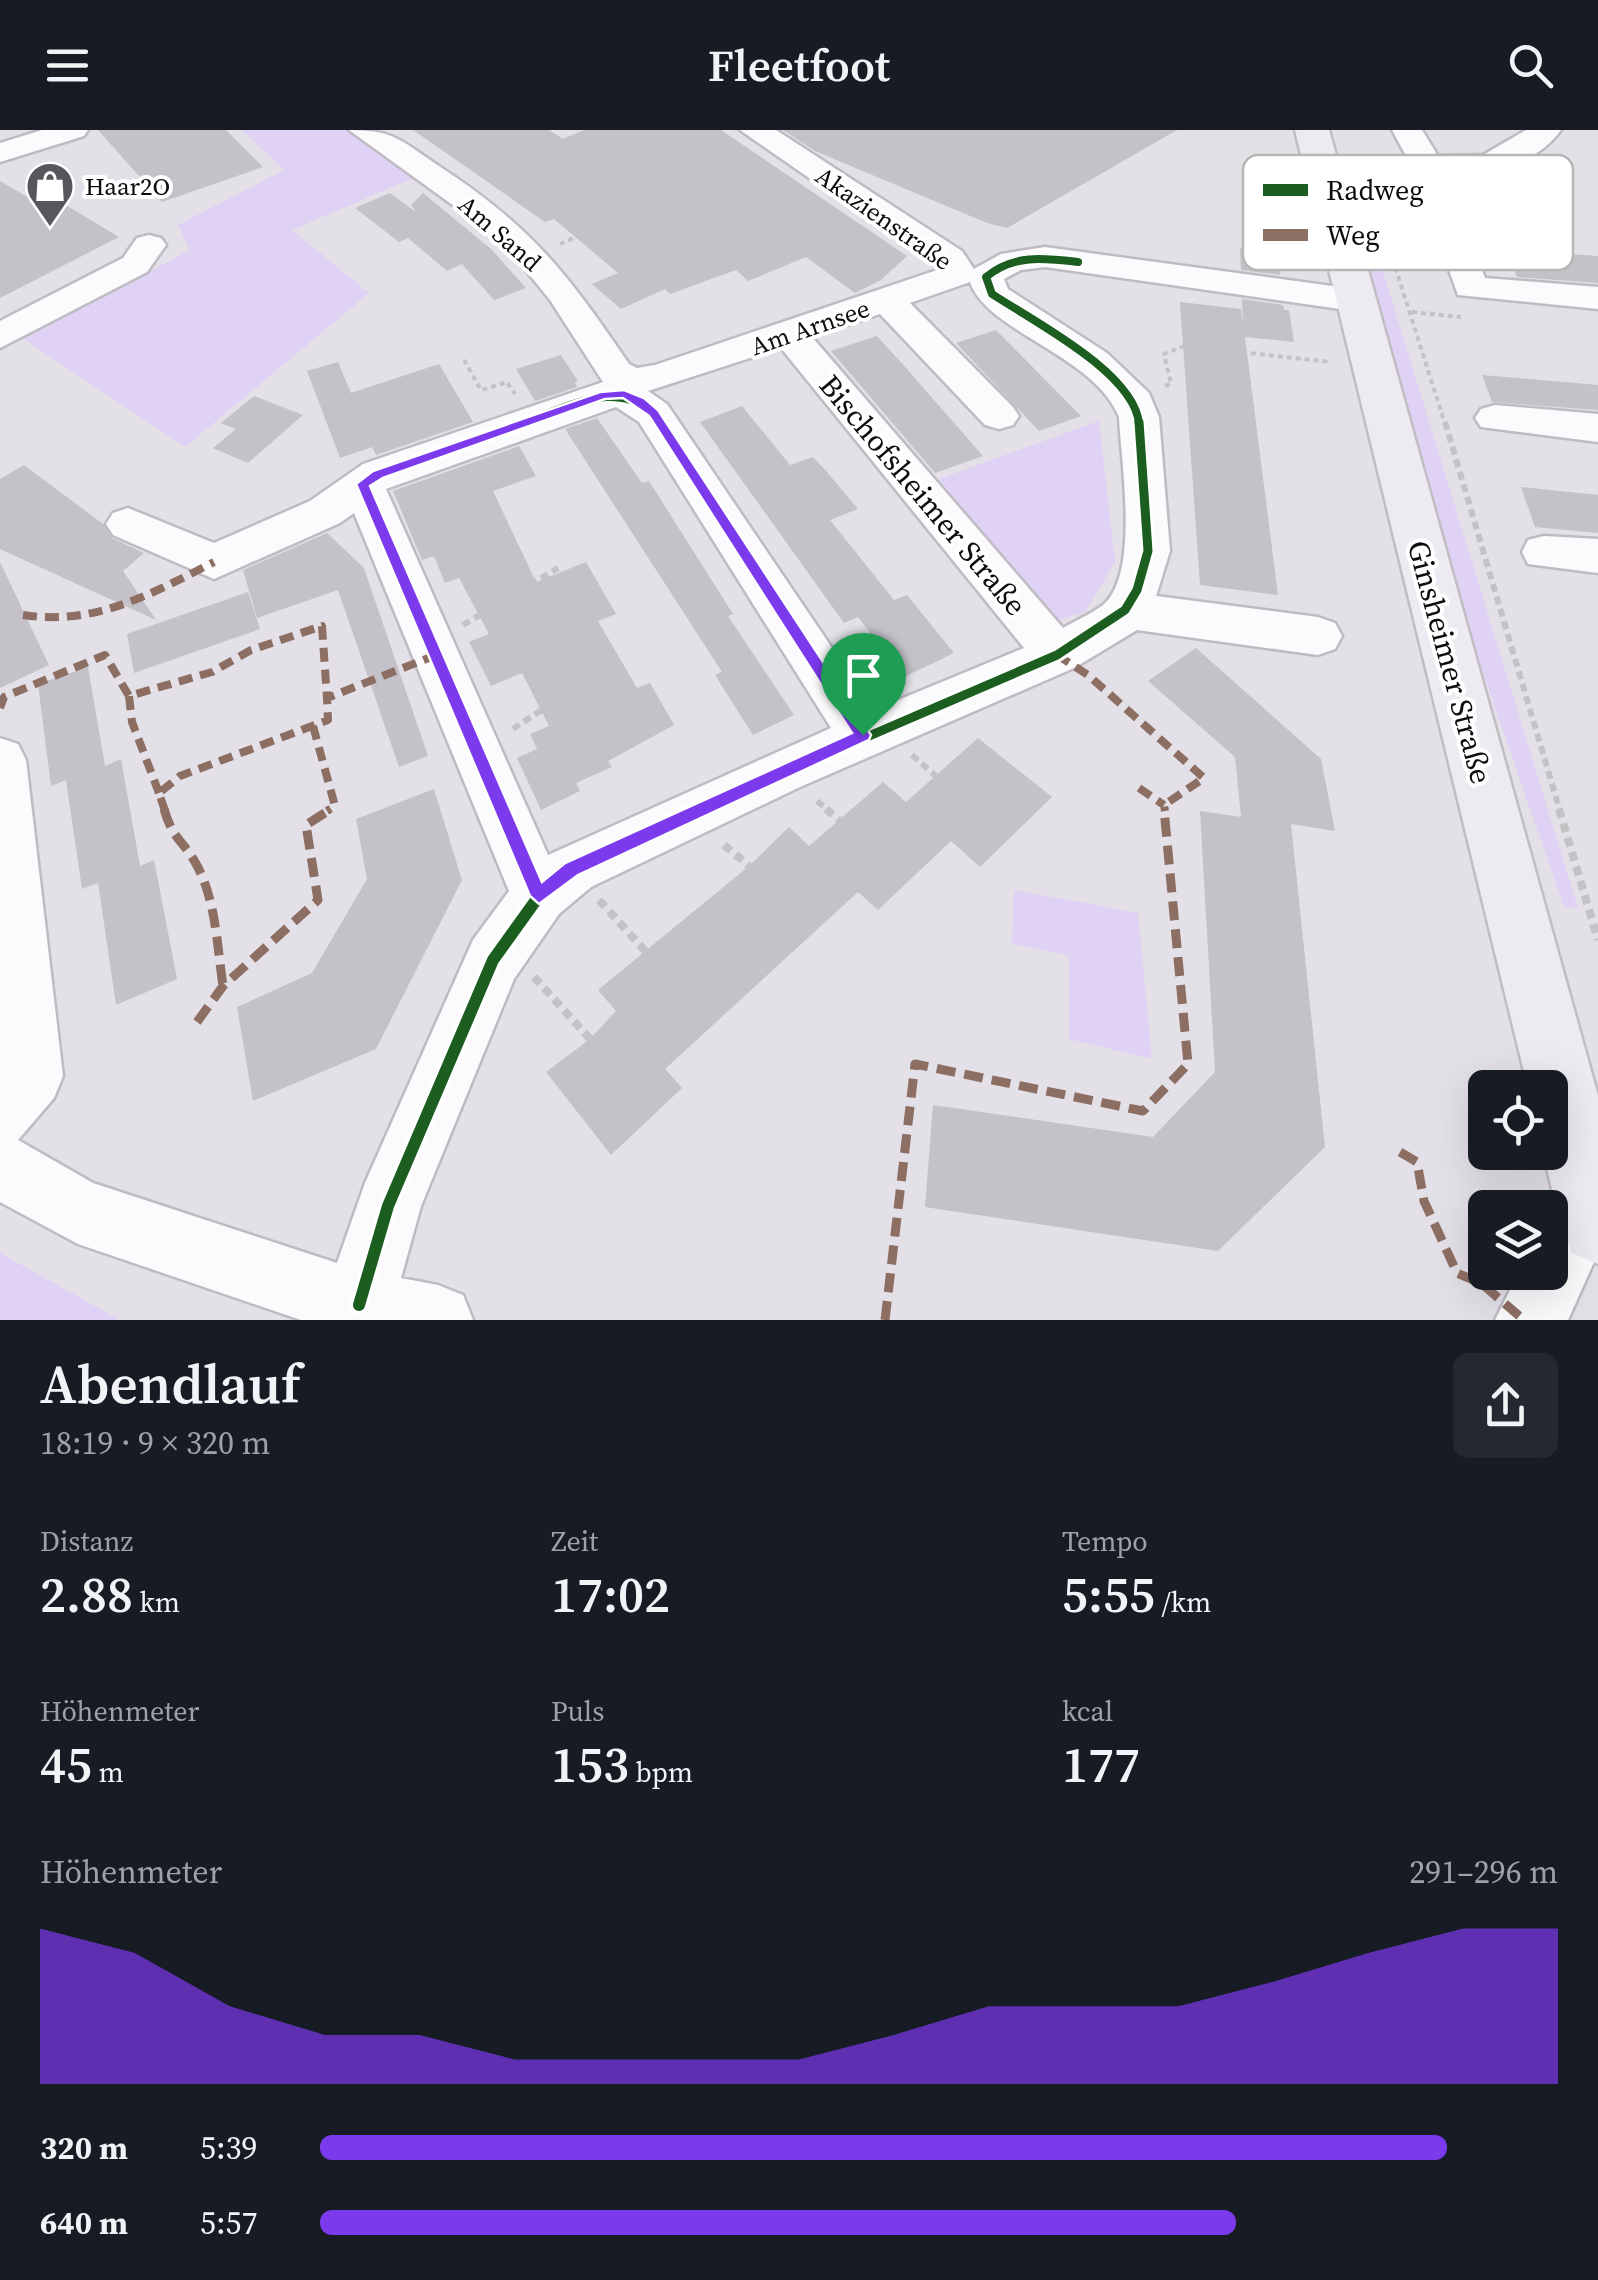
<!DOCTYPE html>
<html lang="de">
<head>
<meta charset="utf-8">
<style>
  body { margin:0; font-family:"Source Serif 4",serif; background:#242831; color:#f1f3f6; height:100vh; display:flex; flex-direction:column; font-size:38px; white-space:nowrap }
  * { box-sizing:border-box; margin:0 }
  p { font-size:32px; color:#9ea1a6 }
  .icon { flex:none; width:55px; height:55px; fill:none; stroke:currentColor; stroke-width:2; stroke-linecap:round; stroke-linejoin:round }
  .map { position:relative; height:1190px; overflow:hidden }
  .sheet { display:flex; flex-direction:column; background:#171b24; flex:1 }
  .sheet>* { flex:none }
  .buttons { position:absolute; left:1468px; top:940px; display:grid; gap:20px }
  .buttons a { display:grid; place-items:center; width:100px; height:100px; border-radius:15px; background:#171b24; box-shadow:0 10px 40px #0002; font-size:50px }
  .pin { position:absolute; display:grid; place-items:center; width:85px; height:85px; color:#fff; margin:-102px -42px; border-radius:50% 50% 50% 0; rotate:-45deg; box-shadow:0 0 10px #0007 }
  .pin .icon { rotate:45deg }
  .round { display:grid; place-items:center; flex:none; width:105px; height:105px; border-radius:15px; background:#242831 }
  .summary { display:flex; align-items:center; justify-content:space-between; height:170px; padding:0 40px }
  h1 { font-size:55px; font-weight:600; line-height:75px }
  .metrics { display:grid; grid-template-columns:repeat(3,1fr); gap:15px; height:170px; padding:10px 40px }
  .metrics div { display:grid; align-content:center }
  .metrics b { font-size:50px; font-weight:600 }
  .metrics small { font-size:28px; font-weight:400 }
  .metrics p { font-size:28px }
  .chart { height:280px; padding:20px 40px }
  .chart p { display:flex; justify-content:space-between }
  .chart svg { width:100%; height:180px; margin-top:10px; fill:#7c3aed; opacity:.7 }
  ul { padding:0 40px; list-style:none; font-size:32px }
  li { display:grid; grid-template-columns:160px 120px 1fr; align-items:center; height:75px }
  li i { height:25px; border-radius:12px; background:#7c3aed }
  header { display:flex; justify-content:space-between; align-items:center; height:130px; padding:0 40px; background:#171b24; font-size:45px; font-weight:600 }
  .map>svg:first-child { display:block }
  .green { fill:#e0d2f4 }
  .building { fill:#c4c1c8 }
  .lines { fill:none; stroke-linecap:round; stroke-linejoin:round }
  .minor-casing { stroke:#bebcc2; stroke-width:5 }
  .major-casing { stroke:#c0bec3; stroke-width:5 }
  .path-far2 { stroke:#c3c2c4; stroke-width:4; stroke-dasharray:5 4; stroke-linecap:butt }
  .path-far1 { stroke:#c3c2c4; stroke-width:6; stroke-dasharray:8 5; stroke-linecap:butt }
  .path { stroke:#c3c2c4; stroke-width:8; stroke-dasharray:9 6; stroke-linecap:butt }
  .minor { fill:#fbfafc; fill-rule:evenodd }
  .major { fill:#eeeaf2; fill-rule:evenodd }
  .quiet-far1 { stroke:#8d6e63; stroke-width:8; stroke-dasharray:14 8; stroke-linecap:butt }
  .quiet { stroke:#8d6e63; stroke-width:9; stroke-dasharray:19 9; stroke-linecap:butt }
  .cycleway-far2-casing { stroke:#fff; stroke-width:11 }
  .cycleway-far1-casing { stroke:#fff; stroke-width:15 }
  .cycleway-casing { stroke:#fff; stroke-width:19 }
  .cycleway-far2 { stroke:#1b5e20; stroke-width:8 }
  .cycleway-far1 { stroke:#1b5e20; stroke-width:9 }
  .cycleway { stroke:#1b5e20; stroke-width:12 }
  .route { fill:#7c3aed; stroke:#fff; stroke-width:2.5; fill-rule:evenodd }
  .labels { text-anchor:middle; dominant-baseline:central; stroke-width:8; stroke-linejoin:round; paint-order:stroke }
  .far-poi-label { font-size:25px; fill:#0d0b10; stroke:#fff; text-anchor:start }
  .far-street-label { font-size:25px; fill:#0d0b10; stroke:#fff }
  .street-label { font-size:30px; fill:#0d0b10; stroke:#fff }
  .key { fill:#fff; stroke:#b6b6b7; stroke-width:2.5 }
  .key-label { font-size:28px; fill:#0d0b10 }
</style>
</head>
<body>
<header><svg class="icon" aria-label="menu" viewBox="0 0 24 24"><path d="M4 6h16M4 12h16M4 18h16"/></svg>Fleetfoot<svg class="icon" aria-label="search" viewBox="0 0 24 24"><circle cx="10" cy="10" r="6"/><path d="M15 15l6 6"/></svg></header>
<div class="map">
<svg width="1598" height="1190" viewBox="0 0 1598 1190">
  <rect width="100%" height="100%" fill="#e3e0e8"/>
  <path class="green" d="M242 0H347L413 48 292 100 369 163 185 317 24 209 190 120 178 95 284 40Z
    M1334 36 1351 37 1578 778 1564 777 1470 505Z
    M1099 291 1115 432 1085 482 1053 492 939 349Z
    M1014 760 1138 783 1152 929 1069 909V825L1012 814Z
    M0 1123 120 1190H0Z"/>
  <path class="building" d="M98 0H226L263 37 162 72Z
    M413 0H549L563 9 584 0H721L907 126 881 150 855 163 806 127 748 151 736 140 670 164 665 159 621 179 592 154 618 143 554 89 545 92Z
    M783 0H1177L1007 98 987 93 815 21Z
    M1452 50 1502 52 1537 122 1598 126V153L1517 147 1508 127 1480 125Z
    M0 51 48 79 64 74 119 107 0 168Z
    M390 63 416 82 411 75 423 63 491 119 526 158 494 170 462 134 447 141 408 108 399 112 355 78Z
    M1240 118 1278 122 1280 145 1241 140Z
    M1242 169 1283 175 1284 180H1289L1294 212 1245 207 1278 465 1200 455 1180 172 1241 179 1243 195Z
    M996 200 1081 286 1039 301 956 213Z
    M877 206 906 238 983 326 935 343 831 221Z
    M561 225 578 251 575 252 577 257 535 271 516 239Z
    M338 232 351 263 439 234 473 292 376 325 372 317 340 328 307 241Z
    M1482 245 1598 255V280L1492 272Z
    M254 266 303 285 248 333 213 318 236 299 221 293Z
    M742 276 790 335 813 327 826 341 858 379 830 390 894 470 907 465 954 523 904 547 858 487 844 493 700 292Z
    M597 288 642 353 649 351 733 484 728 486 794 585 753 605 715 545 722 542 565 299Z
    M519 316 536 346 493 361 536 452 586 432 616 484 598 491 637 558 650 553 674 595 608 631 612 637 576 653 580 661 541 680 517 628 537 619 530 604 549 596 522 543 491 556 469 512 489 504 459 448 445 453 434 426 422 430 393 361Z
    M24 335 103 394 112 408 144 423 123 441 156 490 0 419V349Z
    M1521 357 1598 365V403L1535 397Z
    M327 403 364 438 428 626 399 637 338 460 257 488 243 440Z
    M0 432 49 535 0 558Z
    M248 462 260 499 134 543 127 504Z
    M1196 518 1321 629 1335 701 1291 694 1325 1017 1218 1121 925 1077 933 975 1153 1007 1215 942 1200 681 1241 687 1235 627 1148 551Z
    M88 537 105 636 121 629 140 736 154 730 177 849 116 875 98 753 82 759 66 650 51 656 38 554Z
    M978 608 1052 667 980 737 951 711 878 780 858 762 665 939 682 958 611 1025 546 942 590 909 616 881 598 860 749 736 789 697 809 716 883 652 906 672Z
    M434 659 462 750 376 919 253 971 237 877 312 843 367 749 356 689Z"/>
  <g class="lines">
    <g class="minor-casing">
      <path id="minor" d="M42 0H88L84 6 0 32V13Z
        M349 0C395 0 401 11 439 36 532 97 567 143 629 234L637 238 655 235 940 139 740 0H776L962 121 974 139 1001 124 1045 117 1354 159 1367 162 1372 170 1367 178 1354 181 1045 137 1021 140 1004 149 1008 159 1107 223 1149 263 1159 287 1170 421 1156 466 1318 487 1335 493 1342 506 1335 519 1318 525 1137 500 1074 538 800 657 591 757 559 784 514 849 421 1076 401 1148 438 1155 463 1165 473 1190H301L78 1114 0 1072V608L18 614 26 630 63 946 54 968 18 1010 93 1053 337 1133 365 1053 473 810 509 761 354 383 340 393 214 449 113 405 106 394 113 383 128 378 214 413 310 371 363 334 603 252 550 170 515 127 472 89ZM970 152C987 202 1094 225 1119 287 1121 332 1140 444 1103 475 1091 484 1075 491 1063 498L812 207 880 184 985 295 999 299 1013 295 1019 286 1013 277 910 173ZM781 218 1024 518 874 580 667 274 648 261ZM616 277 639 292 831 598 548 725 386 359Z
        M1392 0H1422L1438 26 1483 25 1526 0H1561C1536 35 1487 46 1447 46L1485 148 1598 157V179L1458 165 1411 35Z
        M149 105 161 108 166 115 147 142 0 218V191L123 128 137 108Z
        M1495 275 1598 284V312L1481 297 1475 288 1481 279Z
        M1544 406 1598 409V443L1528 434 1522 422 1528 410Z
        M1589 1031 1598 1035V1123L1568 1190H1495L1519 1142H1550V1078L1566 1041Z"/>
    </g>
    <g class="major-casing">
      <path id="major" d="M1295 0H1329L1598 966V1134L1572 1123 1561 1097 1543 1022H1550V958H1528Z"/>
    </g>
    <path class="path-far2" d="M1360 26 1445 294
      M1363 33 1391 34
      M518 71 596 40
      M560 114 651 74
      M1412 182 1461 187
      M464 230 481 260 507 252 515 264
      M1165 256 1171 254 1164 224 1184 216 1331 232"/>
    <path class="path-far1" d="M1445 292 1560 681
      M463 495 558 438
      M513 599 609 535
      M912 625 936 646
      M817 671 829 681"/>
    <path class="path" d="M826 679 839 690
      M1559 679 1598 810
      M724 715 749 736
      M599 770 647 823
      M534 847 590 909"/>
    <use href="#minor" class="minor"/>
    <use href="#major" class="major"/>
    <path class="quiet-far1" d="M23 485C95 496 151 464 214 432
      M1057 525 1088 545 1204 648 1164 675 1165 681
      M0 578 4 567 105 525 129 566
      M313 596 335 676 327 681
      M1139 658 1164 675
      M159 663 132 592 129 566 212 542 251 520 322 496 327 568
      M165 681 159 663 180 646 328 590 327 568 436 525"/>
    <path class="quiet" d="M164 679C173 710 182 709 195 732 216 768 217 816 223 856
      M197 892 223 856 318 770 306 695 331 679
      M1400 1022 1417 1032 1424 1071 1457 1143 1482 1154 1524 1190
      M885 1190 915 934 1143 981 1188 934 1164 679"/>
    <g class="cycleway-far2-casing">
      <path id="cycleway-far2" d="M1078 132C1044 128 1014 124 986 147L992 164C1033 191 1135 243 1139 294
        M520 294C566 278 626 242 660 294"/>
    </g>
    <g class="cycleway-far1-casing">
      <path id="cycleway-far1" d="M659 292 863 605
        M503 681 363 354 378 344 527 292
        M695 681 1057 525 1125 480 1137 460 1148 421 1139 292"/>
    </g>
    <g class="cycleway-casing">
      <path id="cycleway" d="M502 679 539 766
        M359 1175 388 1076 493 830 539 766 572 739 700 679"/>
    </g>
    <use href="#cycleway-far2" class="cycleway-far2"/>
    <use href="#cycleway-far1" class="cycleway-far1"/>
    <use href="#cycleway" class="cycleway"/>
  </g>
  <path class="route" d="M624 260 644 268 658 280 871 605 869 610 578 745 539 774 530 766 356 354 373 341 600 262ZM623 268 649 286 852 603 565 733 542 752 370 356 383 348 605 269Z"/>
  <defs>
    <g id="shop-pin" transform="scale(2.5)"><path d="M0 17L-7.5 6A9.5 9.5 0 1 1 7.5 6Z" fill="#58565c" stroke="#fff"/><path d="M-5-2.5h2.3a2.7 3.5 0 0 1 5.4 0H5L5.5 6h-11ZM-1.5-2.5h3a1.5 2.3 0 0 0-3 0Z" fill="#fff"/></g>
  </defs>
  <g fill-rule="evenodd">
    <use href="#shop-pin" x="50" y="56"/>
  </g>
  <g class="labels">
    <g class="far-poi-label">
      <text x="85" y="56">Haar2O</text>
    </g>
    <g class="far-street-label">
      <text transform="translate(884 88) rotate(35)">Akazienstraße</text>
      <text transform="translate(500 103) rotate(41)">Am Sand</text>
      <text transform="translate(810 197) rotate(-19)">Am Arnsee</text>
    </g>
    <g class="street-label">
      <text transform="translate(923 365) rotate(50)">Bischofsheimer Straße</text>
      <text transform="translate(1450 532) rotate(75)">Ginsheimer Straße</text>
    </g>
  </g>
  <rect x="1243" y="25" width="330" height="115" rx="15" class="key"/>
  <rect x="1263" y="54" width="45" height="12" fill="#1b5e20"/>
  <rect x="1263" y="99" width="45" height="12" fill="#8d6e63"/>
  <g class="key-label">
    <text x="1326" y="70">Radweg</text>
    <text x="1326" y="115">Weg</text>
  </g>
</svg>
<div class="buttons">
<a><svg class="icon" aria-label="locate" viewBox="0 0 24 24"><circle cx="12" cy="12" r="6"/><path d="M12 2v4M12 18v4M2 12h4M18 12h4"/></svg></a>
<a><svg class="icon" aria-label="layers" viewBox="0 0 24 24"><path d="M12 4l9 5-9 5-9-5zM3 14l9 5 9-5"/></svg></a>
</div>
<div class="pin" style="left:863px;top:605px;background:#1e9e55"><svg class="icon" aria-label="arrive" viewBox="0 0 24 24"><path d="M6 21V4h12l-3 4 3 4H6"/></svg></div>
</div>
<section class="sheet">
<div class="summary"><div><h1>Abendlauf</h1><p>18:19 · 9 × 320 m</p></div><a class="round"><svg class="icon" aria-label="share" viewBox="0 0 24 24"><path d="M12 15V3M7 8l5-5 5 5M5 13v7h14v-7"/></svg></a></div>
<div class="metrics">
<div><p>Distanz</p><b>2.88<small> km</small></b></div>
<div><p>Zeit</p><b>17:02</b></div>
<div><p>Tempo</p><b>5:55<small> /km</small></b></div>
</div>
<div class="metrics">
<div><p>Höhenmeter</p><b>45<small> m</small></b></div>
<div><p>Puls</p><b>153<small> bpm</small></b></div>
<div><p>kcal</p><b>177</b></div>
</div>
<div class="chart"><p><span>Höhenmeter</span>291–296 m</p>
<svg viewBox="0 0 160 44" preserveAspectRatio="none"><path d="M0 44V6L10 12L20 25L30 32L40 32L50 38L60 38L70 38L80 38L90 32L100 25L110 25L120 25L130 19L140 12L150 6L160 6V44z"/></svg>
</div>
<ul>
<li><b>320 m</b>5:39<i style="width:91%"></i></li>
<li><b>640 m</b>5:57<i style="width:74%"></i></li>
</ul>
</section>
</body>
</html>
